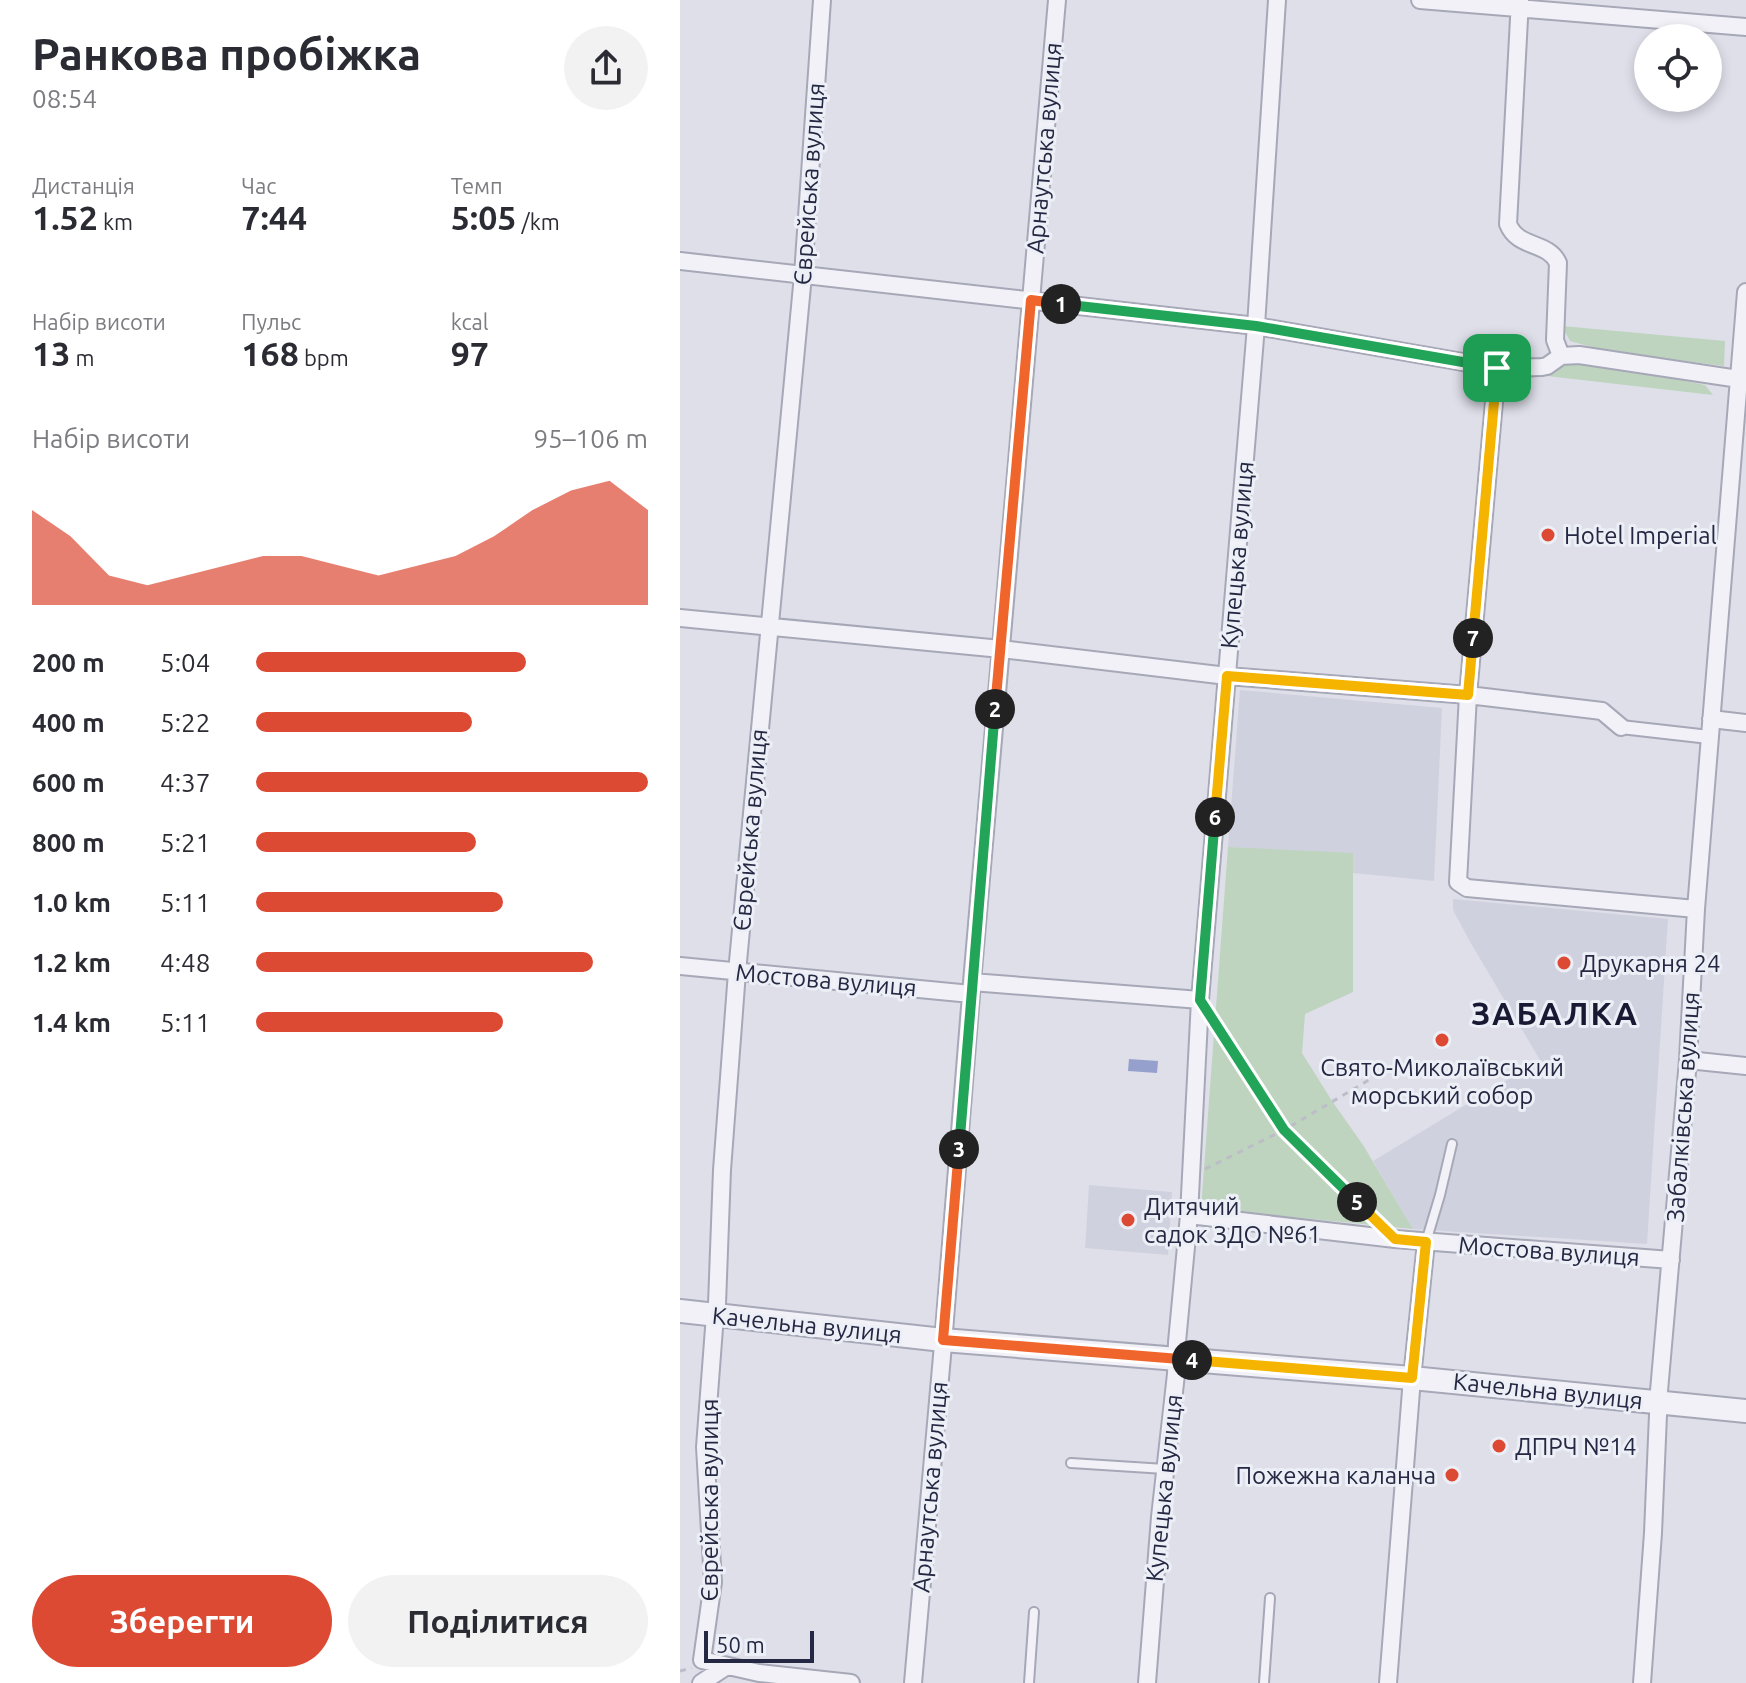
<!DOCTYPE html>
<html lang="uk">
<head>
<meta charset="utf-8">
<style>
  body { margin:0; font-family:Ubuntu,sans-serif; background:#f2f2f3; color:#2b2b33; height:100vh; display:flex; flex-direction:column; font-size:30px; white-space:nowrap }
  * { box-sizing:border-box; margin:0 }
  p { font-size:26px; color:#7c7c81 }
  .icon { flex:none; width:44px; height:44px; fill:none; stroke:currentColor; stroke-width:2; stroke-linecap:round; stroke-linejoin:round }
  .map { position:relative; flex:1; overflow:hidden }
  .drawer { display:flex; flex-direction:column; background:#fff; width:680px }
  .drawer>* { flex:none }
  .controls { position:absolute; left:954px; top:24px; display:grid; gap:16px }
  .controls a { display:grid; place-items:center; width:88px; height:88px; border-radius:50%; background:#fff; box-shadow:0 4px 12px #0003; font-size:40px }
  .scale { position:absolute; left:24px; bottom:20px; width:110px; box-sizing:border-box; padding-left:8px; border:4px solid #252842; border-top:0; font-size:22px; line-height:28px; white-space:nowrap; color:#252842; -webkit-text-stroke:6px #edeff7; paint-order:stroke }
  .pin { position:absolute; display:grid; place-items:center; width:68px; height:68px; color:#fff; margin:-34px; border-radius:16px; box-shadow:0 4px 12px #0006 }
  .km { position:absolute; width:40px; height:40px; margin:-20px; border-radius:50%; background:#222; color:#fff; font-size:22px; line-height:40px; text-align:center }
  .round { display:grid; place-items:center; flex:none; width:84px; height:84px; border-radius:42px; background:#f2f2f3 }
  .head { display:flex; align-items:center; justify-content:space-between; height:136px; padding:0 32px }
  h1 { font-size:44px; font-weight:600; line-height:60px }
  .metrics { display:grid; grid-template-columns:repeat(3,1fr); gap:12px; height:136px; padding:8px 32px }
  .metrics div { display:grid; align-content:center }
  .metrics b { font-size:34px; font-weight:600 }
  .metrics small { font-size:22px; font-weight:400 }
  .metrics p { font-size:22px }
  .chart { height:224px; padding:16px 32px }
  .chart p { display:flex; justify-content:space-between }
  .chart svg { width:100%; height:144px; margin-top:8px; fill:#dd4a34; opacity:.7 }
  .primary-button { display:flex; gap:16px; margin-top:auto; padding:16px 32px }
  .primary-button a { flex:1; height:92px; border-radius:48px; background:#dd4a34; color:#fff; font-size:32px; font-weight:600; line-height:92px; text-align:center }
  .primary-button a+a { background:#f2f2f3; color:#2b2b33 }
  ul { padding:0 32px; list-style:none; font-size:26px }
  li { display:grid; grid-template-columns:128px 96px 1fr; align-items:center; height:60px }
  li i { height:20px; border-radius:10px; background:#dd4a34 }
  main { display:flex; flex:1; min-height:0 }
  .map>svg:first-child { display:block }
  .built { fill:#d0d1de }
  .green { fill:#bed4bf }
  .water { fill:#95a0cd }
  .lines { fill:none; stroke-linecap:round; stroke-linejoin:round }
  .service-casing { stroke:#a6a8b7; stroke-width:12 }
  .pedestrian-casing { stroke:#a6a8b7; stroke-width:16 }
  .minor-casing { stroke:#a6a8b7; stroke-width:20 }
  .tertiary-casing { stroke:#a6a8b7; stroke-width:26 }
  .path { stroke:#bcbdc8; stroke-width:3; stroke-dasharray:6 6; stroke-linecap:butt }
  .service { stroke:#f1f1f7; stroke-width:8 }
  .pedestrian { stroke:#f1f1f7; stroke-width:12 }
  .minor { stroke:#f1f1f7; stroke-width:16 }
  .tertiary { stroke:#f1f1f7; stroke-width:22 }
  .split-1-casing { stroke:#fff; stroke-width:16 }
  .split-2-casing { stroke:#fff; stroke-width:16 }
  .split-3-casing { stroke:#fff; stroke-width:16 }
  .split-4-casing { stroke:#fff; stroke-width:16 }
  .split-5-casing { stroke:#fff; stroke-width:16 }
  .split-6-casing { stroke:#fff; stroke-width:16 }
  .split-7-casing { stroke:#fff; stroke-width:16 }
  .split-8-casing { stroke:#fff; stroke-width:16 }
  .split-1 { stroke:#22a559; stroke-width:10 }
  .split-2 { stroke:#f0652b; stroke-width:10 }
  .split-3 { stroke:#22a559; stroke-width:10 }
  .split-4 { stroke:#f0652b; stroke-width:10 }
  .split-5 { stroke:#f5b400; stroke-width:10 }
  .split-6 { stroke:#22a559; stroke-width:10 }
  .split-7 { stroke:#f5b400; stroke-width:10 }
  .split-8 { stroke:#f5b400; stroke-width:10 }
  .poi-dot { fill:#dd4a34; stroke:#edeff7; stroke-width:3 }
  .labels { text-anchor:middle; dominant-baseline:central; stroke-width:6; stroke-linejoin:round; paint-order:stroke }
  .street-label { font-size:24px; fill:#252842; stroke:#edeff7 }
  .poi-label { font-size:24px; fill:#252842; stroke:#edeff7; text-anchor:start }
  .district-label { font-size:32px; font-weight:bold; letter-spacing:2px; fill:#181932; stroke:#edeff7 }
</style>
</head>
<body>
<main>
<section class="drawer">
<div class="head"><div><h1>Ранкова пробіжка</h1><p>08:54</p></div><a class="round"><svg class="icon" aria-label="share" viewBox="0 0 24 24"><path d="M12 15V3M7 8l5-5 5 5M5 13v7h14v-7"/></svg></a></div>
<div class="metrics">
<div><p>Дистанція</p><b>1.52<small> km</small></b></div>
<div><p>Час</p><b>7:44</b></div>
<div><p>Темп</p><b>5:05<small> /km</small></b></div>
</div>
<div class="metrics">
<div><p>Набір висоти</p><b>13<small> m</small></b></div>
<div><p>Пульс</p><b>168<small> bpm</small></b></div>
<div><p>kcal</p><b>97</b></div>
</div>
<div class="chart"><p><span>Набір висоти</span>95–106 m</p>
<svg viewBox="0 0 160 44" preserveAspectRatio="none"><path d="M0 44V15L10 23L20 35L30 38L40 35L50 32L60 29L70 29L80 32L90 35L100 32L110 29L120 23L130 15L140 9L150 6L160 15V44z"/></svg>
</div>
<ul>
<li><b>200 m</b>5:04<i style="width:69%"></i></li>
<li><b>400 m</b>5:22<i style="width:55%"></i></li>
<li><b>600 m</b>4:37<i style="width:100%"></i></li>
<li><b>800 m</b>5:21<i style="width:56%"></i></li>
<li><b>1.0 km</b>5:11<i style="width:63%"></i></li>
<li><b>1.2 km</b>4:48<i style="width:86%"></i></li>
<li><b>1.4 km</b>5:11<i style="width:63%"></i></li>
</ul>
<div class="primary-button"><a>Зберегти</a><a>Поділитися</a></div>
</section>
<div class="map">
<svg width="1066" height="1683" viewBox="0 0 1066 1683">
  <rect width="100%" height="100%" fill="#dedfe9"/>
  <path class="built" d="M560 690 762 708 754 881 673 873V854L548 847Z
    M773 899 988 919 967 1244 733 1229 693 1161 860 1060 789 940 773 910Z
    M409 1185 492 1192 488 1255 405 1248Z"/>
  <path class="green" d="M882 326 1045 341 1044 366 926 351 890 341Z
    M890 362 942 368 1025 385 1033 395 867 376Z
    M548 847 673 853V992L625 1014 622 1053 652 1101 683 1145 733 1229 521 1208Z"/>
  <path class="water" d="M449 1059 478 1061 477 1073 448 1071Z"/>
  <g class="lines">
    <g class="service-casing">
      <path id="service" d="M746 1242 760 1195 772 1144
        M391 1463 485 1469
        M349 1683 354 1612
        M584 1683 590 1598"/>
    </g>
    <g class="pedestrian-casing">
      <path id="pedestrian" d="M941 727 1029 737"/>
    </g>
    <g class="minor-casing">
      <path id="minor" d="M142 0 123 275 57 972 42 1170 37 1304 34 1328 25 1447 33 1582 22 1660 79 1673 171 1683
        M740 0 1066 27
        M840 0 828 224C838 249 868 241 878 263L875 340 881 356
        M0 261 576 326 817 368 862 367 867 366 881 356 899 355 1066 380
        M817 368 788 695 778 882 787 888 1016 909
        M0 618 321 649 547 676 788 695 922 711 941 727
        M1031 719 1066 723
        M0 966 291 994
        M292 982 520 1000
        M1008 1060 1066 1066
        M509 1215 715 1239 991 1260
        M21 1683 47 1666
        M233 1683 262 1356 292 982 377 0
        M467 1683 480 1517 496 1374 497 1342 509 1215 520 1000 576 326 597 0
        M708 1683 732 1378 746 1242
        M962 1683 973 1533 979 1391 1008 1060 1016 909 1066 292"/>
    </g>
    <g class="tertiary-casing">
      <path id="tertiary" d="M0 1311 263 1340 732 1378 1066 1411"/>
    </g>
    <path class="path" d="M535 1024 604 1130 696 1221
      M525 1169 604 1130 711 1067
      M0 1671 12 1668"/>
    <use href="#service" class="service"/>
    <use href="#pedestrian" class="pedestrian"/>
    <use href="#minor" class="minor"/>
    <use href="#tertiary" class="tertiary"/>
  </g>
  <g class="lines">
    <g class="split-1-casing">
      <path id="split-1" d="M381 304 576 326 817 368"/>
    </g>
    <g class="split-2-casing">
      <path id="split-2" d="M315 709 351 300 381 304"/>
    </g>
    <g class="split-3-casing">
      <path id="split-3" d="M279 1149 315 709"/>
    </g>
    <g class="split-4-casing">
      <path id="split-4" d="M279 1149 263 1340 512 1360"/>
    </g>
    <g class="split-5-casing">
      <path id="split-5" d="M512 1360 732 1378 746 1242 715 1239 677 1202"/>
    </g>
    <g class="split-6-casing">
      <path id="split-6" d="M535 817 520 1000 604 1130 677 1202"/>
    </g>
    <g class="split-7-casing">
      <path id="split-7" d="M535 817 547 676 788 695 793 638"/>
    </g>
    <g class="split-8-casing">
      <path id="split-8" d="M793 638 817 368"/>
    </g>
    <use href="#split-1" class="split-1"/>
    <use href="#split-2" class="split-2"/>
    <use href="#split-3" class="split-3"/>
    <use href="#split-4" class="split-4"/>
    <use href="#split-5" class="split-5"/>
    <use href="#split-6" class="split-6"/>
    <use href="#split-7" class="split-7"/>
    <use href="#split-8" class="split-8"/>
  </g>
  <g class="poi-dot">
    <circle cx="868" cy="535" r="8"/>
    <circle cx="884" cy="963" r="8"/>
    <circle cx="762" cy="1040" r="8"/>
    <circle cx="448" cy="1220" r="8"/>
    <circle cx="819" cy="1446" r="8"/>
    <circle cx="772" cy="1475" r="8"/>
  </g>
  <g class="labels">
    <g class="street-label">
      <text transform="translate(364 148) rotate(-85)">Арнаутська вулиця</text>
      <text transform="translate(129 184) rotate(-86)">Єврейська вулиця</text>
      <text transform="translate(557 555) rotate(-85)">Купецька вулиця</text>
      <text transform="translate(70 830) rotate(-85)">Єврейська вулиця</text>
      <text transform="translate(146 980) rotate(5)">Мостова вулиця</text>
      <text transform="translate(1003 1107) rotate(-86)">Забалківська вулиця</text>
      <text transform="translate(869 1251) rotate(4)">Мостова вулиця</text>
      <text transform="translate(127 1325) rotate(6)">Качельна вулиця</text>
      <text transform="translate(868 1391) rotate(6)">Качельна вулиця</text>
      <text transform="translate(250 1487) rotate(-85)">Арнаутська вулиця</text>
      <text transform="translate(484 1488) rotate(-84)">Купецька вулиця</text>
      <text transform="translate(29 1500) rotate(-90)">Єврейська вулиця</text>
    </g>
    <g class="poi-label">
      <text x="884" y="535">Hotel Imperial</text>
      <text x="900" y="963">Друкарня 24</text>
      <text x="762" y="1067" text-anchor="middle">Свято-Миколаївський<tspan x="762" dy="28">морський собор</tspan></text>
      <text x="464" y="1206">Дитячий<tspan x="464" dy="28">садок ЗДО №61</tspan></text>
      <text x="835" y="1446">ДПРЧ №14</text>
      <text x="756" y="1475" text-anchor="end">Пожежна каланча</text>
    </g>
    <g class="district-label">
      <text x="875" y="1013">ЗАБАЛКА</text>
    </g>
  </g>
</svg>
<div class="controls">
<a><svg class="icon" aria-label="locate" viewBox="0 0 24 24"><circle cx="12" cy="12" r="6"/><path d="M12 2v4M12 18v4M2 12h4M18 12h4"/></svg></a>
</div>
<div class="scale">50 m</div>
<div class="pin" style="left:817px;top:368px;background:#1e9e55"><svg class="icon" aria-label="arrive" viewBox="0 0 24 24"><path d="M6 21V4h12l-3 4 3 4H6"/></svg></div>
<b class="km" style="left:381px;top:304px">1</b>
<b class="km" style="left:315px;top:709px">2</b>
<b class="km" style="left:279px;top:1149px">3</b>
<b class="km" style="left:512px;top:1360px">4</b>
<b class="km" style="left:677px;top:1202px">5</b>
<b class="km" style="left:535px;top:817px">6</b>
<b class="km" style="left:793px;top:638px">7</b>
</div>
</main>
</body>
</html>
